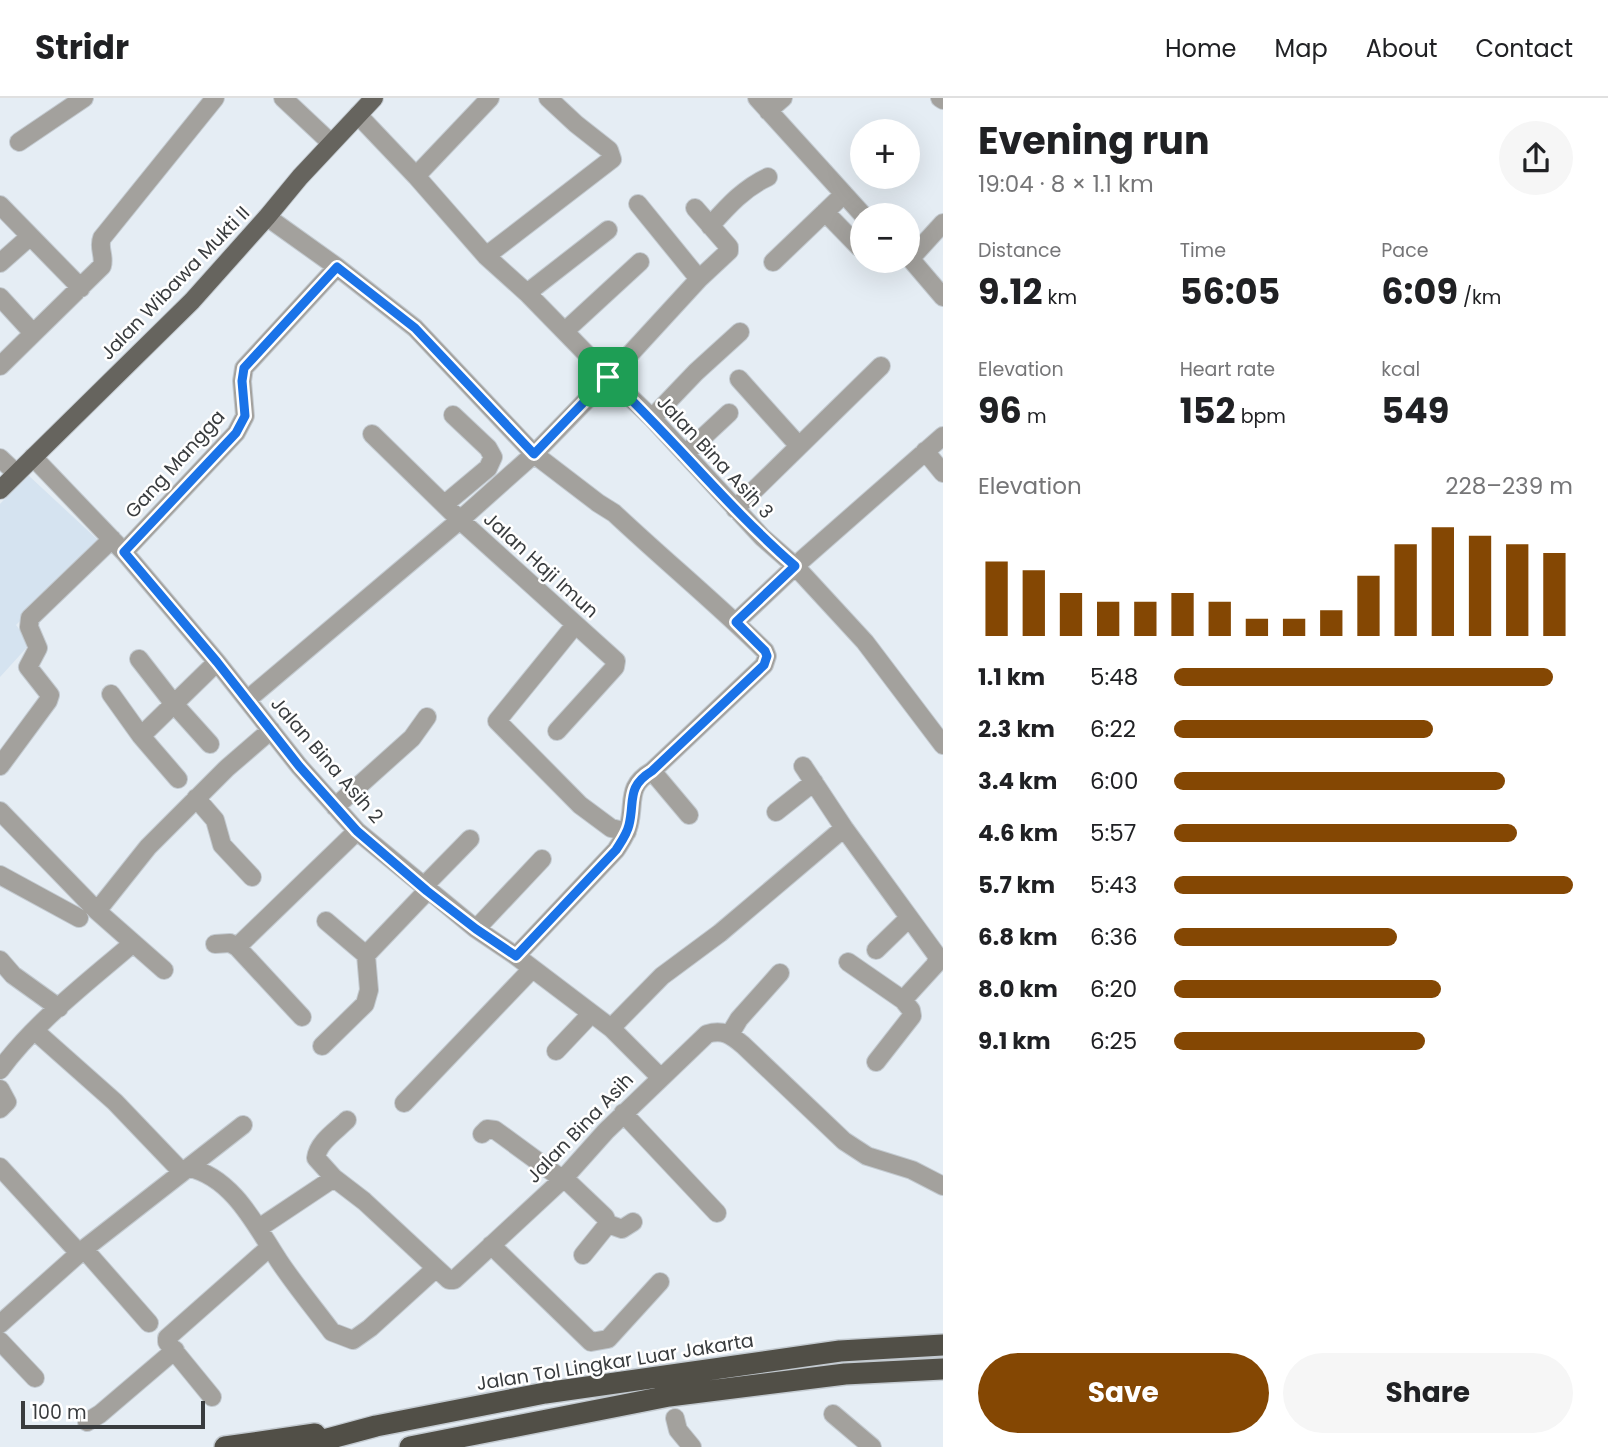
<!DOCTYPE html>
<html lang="en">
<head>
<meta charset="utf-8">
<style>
  body { margin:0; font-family:Poppins,sans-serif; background:#f6f6f6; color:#202124; height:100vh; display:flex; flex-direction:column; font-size:26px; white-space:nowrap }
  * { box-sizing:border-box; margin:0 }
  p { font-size:23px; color:#757577 }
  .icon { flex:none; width:38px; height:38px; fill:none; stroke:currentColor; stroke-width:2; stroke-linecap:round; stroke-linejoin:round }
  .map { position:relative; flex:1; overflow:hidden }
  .side { display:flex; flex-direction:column; background:#fff; width:665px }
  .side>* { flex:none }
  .buttons { position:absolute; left:850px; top:21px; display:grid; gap:14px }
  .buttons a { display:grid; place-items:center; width:70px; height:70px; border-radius:50%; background:#fff; box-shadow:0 7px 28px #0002; font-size:35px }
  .scale { position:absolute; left:21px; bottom:18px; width:184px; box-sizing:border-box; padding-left:7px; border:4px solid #393c3e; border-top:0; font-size:19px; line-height:24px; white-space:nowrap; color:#393c3e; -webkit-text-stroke:5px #fff; paint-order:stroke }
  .pin { position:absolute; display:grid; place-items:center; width:60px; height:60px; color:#fff; margin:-30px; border-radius:14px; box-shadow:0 4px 10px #0006 }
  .round { display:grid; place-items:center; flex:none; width:74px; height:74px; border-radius:37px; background:#f6f6f6 }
  .headline { display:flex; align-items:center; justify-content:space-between; height:119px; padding:0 35px }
  h1 { font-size:38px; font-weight:700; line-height:52px }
  .metrics { display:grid; grid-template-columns:repeat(3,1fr); gap:10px; height:119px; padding:7px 35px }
  .metrics div { display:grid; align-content:center }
  .metrics b { font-size:35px; font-weight:700 }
  .metrics small { font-size:19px; font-weight:400 }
  .metrics p { font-size:19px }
  .chart { height:196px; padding:14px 35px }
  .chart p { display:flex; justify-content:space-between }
  .chart svg { width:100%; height:126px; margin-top:7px; stroke:#844703; stroke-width:6 }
  .cta { display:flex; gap:14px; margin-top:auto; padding:14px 35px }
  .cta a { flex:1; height:80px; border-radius:42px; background:#844703; color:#fff; font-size:28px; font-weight:700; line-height:80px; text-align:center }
  .cta a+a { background:#f6f6f6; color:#202124 }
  ul { padding:0 35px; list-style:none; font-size:23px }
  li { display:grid; grid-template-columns:112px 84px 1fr; align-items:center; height:52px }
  li i { height:18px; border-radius:9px; background:#844703 }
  header { display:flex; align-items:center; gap:42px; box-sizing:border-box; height:98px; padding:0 35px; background:#fff; border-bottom:2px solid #e0e0e0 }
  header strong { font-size:33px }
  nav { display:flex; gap:38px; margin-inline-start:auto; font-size:24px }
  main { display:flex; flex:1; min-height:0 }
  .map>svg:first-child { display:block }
  .built { fill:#d5e3f0 }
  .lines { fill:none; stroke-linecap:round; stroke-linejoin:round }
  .minor-casing { stroke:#c3cad0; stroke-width:20 }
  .major-casing { stroke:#c3cad0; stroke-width:20 }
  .highway-casing { stroke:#c3cad0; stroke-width:24 }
  .minor { stroke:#a3a19d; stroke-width:18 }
  .major { stroke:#66645e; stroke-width:18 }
  .highway { stroke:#514f47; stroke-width:21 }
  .route-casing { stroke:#fff; stroke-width:14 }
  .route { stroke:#1a73e8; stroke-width:9 }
  .labels { text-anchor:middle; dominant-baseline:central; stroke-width:5; stroke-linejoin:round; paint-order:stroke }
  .street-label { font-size:19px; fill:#393c3e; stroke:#fff }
</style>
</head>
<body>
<header>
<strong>Stridr</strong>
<nav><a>Home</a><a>Map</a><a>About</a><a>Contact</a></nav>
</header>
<main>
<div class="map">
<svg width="943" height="1349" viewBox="0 0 943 1349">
  <rect width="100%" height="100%" fill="#e5edf4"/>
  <path class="built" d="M28 377 99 443 16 527 30 546 0 579V406Z"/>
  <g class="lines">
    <g class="minor-casing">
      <path id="minor" d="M283 0 331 45
        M757 0 863 117
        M940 0 943 2
        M768 13 783 0
        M358 17 416 78 486 158 527 195 609 279 652 320 762 439 795 468 865 544 943 647
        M19 44 84 0
        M416 78 490 0
        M638 106 699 181
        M0 107 81 190
        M825 114 859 149
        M267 119 337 169 415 230 534 356 598 405 614 415C664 462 716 505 765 553L767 558 764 567 652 673C626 688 635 703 629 727 627 736 621 744 616 752L516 858
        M710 128C728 108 744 90 768 79
        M486 158 612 61 609 52 576 26 548 0
        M908 158 943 199
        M911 160 943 125
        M773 164 844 96
        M0 165 26 142
        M527 195 608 132
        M0 199 33 235
        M565 233 640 164
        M0 268 102 168C105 158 98 150 102 140L215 0
        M739 281 799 348
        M652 320 696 274 740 234
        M372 336 460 422 616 563 615 569 557 633
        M925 353 943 375
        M685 356 729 315
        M33 359 124 454 217 564 299 668 357 733 476 831 516 858 611 930 660 979
        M0 360 16 375
        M445 406 488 370 493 359 488 350 453 317
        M735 411 881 268
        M124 454 236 335 245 318 242 283 244 270 337 169
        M736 524 803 461 943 338
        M575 527 497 623 580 707 611 730 627 734
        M139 561 174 606 210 646
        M111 596 141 638 178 681
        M247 602 460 422 534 356 609 279 699 181 729 153V149L695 110
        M141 638 217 564
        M0 668 48 603 50 597 28 569 38 550 29 529 30 520 112 441
        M803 668 844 730 938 859 935 867 903 902 911 912 912 918 876 964
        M652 673 689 717
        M196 700 215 722 222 747 252 779
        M335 709 412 640 427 619
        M0 713 97 813 164 872
        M776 714 814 684
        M0 777 79 820
        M423 789 470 741
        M97 813 148 749 227 670 271 632
        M326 823 366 857
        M476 831 542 761
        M215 846 230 845 237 849 302 919
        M237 849 357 733
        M876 852 909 820
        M0 862 13 877 59 910
        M848 864 903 902
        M611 930 662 878 720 835 844 730
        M35 933 115 1004 182 1074
        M730 936 739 921 780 875
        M322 948 365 906 369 892 366 857 427 793
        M556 953 591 916
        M0 972C34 925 88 884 132 846
        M0 991 7 1004 0 1011
        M404 1005 532 871
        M623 1015 717 1115
        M347 1022C336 1033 318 1044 316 1060L334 1080 364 1103 449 1182H454L564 1080 606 1033 707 936C723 931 731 937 743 947L844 1043 867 1058 912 1072 943 1088
        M482 1036 487 1031 495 1032 562 1081
        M0 1069 79 1155
        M189 1070C233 1079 257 1130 279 1163 295 1187 314 1210 332 1234L353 1242 370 1230 435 1171
        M564 1080 605 1119 608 1126 583 1157
        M608 1126 622 1131 633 1124
        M259 1130 334 1080
        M491 1147 591 1244 608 1241 660 1184
        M84 1151 149 1225
        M0 1226 84 1151 243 1027
        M0 1243 35 1280
        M212 1299 167 1244V1240L270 1149
        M833 1316 872 1349
        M675 1320 678 1332 692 1349
        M87 1324 100 1316 175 1252"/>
    </g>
    <g class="major-casing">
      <path id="major" d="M0 392 192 203 267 119 300 79 374 0"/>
    </g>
    <g class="highway-casing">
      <path id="highway" d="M225 1349 315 1336
        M298 1349 376 1328 545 1295 840 1253 943 1247
        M410 1349 669 1298 845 1276 943 1271"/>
    </g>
    <use href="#minor" class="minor"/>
    <use href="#major" class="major"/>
    <use href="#highway" class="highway"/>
  </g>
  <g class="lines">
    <g class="route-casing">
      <path id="route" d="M337 169 415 230 534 356 608 279C673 340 728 410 795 468L736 524 765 553 767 558 764 567 652 673C626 689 635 703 629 727 627 736 621 744 616 752L516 858 476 831 427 793 357 733 299 668 217 564 124 454 236 335 245 318 242 283 244 270Z"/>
    </g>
    <use href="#route" class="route"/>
  </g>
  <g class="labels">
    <g class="street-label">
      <text transform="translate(175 185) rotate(-46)">Jalan Wibawa Mukti II</text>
      <text transform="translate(715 359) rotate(47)">Jalan Bina Asih 3</text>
      <text transform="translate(175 366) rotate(-48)">Gang Mangga</text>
      <text transform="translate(541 467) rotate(42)">Jalan Haji Imun</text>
      <text transform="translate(327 662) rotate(49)">Jalan Bina Asih 2</text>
      <text transform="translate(580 1030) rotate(-46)">Jalan Bina Asih</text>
      <text transform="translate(615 1264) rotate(-9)">Jalan Tol Lingkar Luar Jakarta</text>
    </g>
  </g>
</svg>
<div class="buttons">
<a>+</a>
<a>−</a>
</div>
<div class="scale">100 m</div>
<div class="pin" style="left:608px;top:279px;background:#1e9e55"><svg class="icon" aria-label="arrive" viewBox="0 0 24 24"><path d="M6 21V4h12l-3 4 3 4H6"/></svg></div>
</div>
<section class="side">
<div class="headline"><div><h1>Evening run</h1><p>19:04 · 8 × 1.1 km</p></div><a class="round"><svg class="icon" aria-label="share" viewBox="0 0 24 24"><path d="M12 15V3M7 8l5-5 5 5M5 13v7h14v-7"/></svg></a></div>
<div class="metrics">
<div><p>Distance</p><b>9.12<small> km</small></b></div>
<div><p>Time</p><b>56:05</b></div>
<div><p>Pace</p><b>6:09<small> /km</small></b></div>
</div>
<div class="metrics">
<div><p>Elevation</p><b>96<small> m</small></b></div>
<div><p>Heart rate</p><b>152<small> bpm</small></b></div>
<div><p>kcal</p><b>549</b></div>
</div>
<div class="chart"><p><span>Elevation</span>228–239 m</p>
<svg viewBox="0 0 160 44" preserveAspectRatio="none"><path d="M5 44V18M15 44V21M25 44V29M35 44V32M45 44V32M55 44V29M65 44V32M75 44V38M85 44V38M95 44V35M105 44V23M115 44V12M125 44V6M135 44V9M145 44V12M155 44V15"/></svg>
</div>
<ul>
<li><b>1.1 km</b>5:48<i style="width:95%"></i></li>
<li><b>2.3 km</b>6:22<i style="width:65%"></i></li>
<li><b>3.4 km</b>6:00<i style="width:83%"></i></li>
<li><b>4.6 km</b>5:57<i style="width:86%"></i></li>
<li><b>5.7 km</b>5:43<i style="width:100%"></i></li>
<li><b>6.8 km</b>6:36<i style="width:56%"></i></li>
<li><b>8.0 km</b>6:20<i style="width:67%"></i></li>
<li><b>9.1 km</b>6:25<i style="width:63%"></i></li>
</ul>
<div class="cta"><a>Save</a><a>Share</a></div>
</section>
</main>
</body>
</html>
